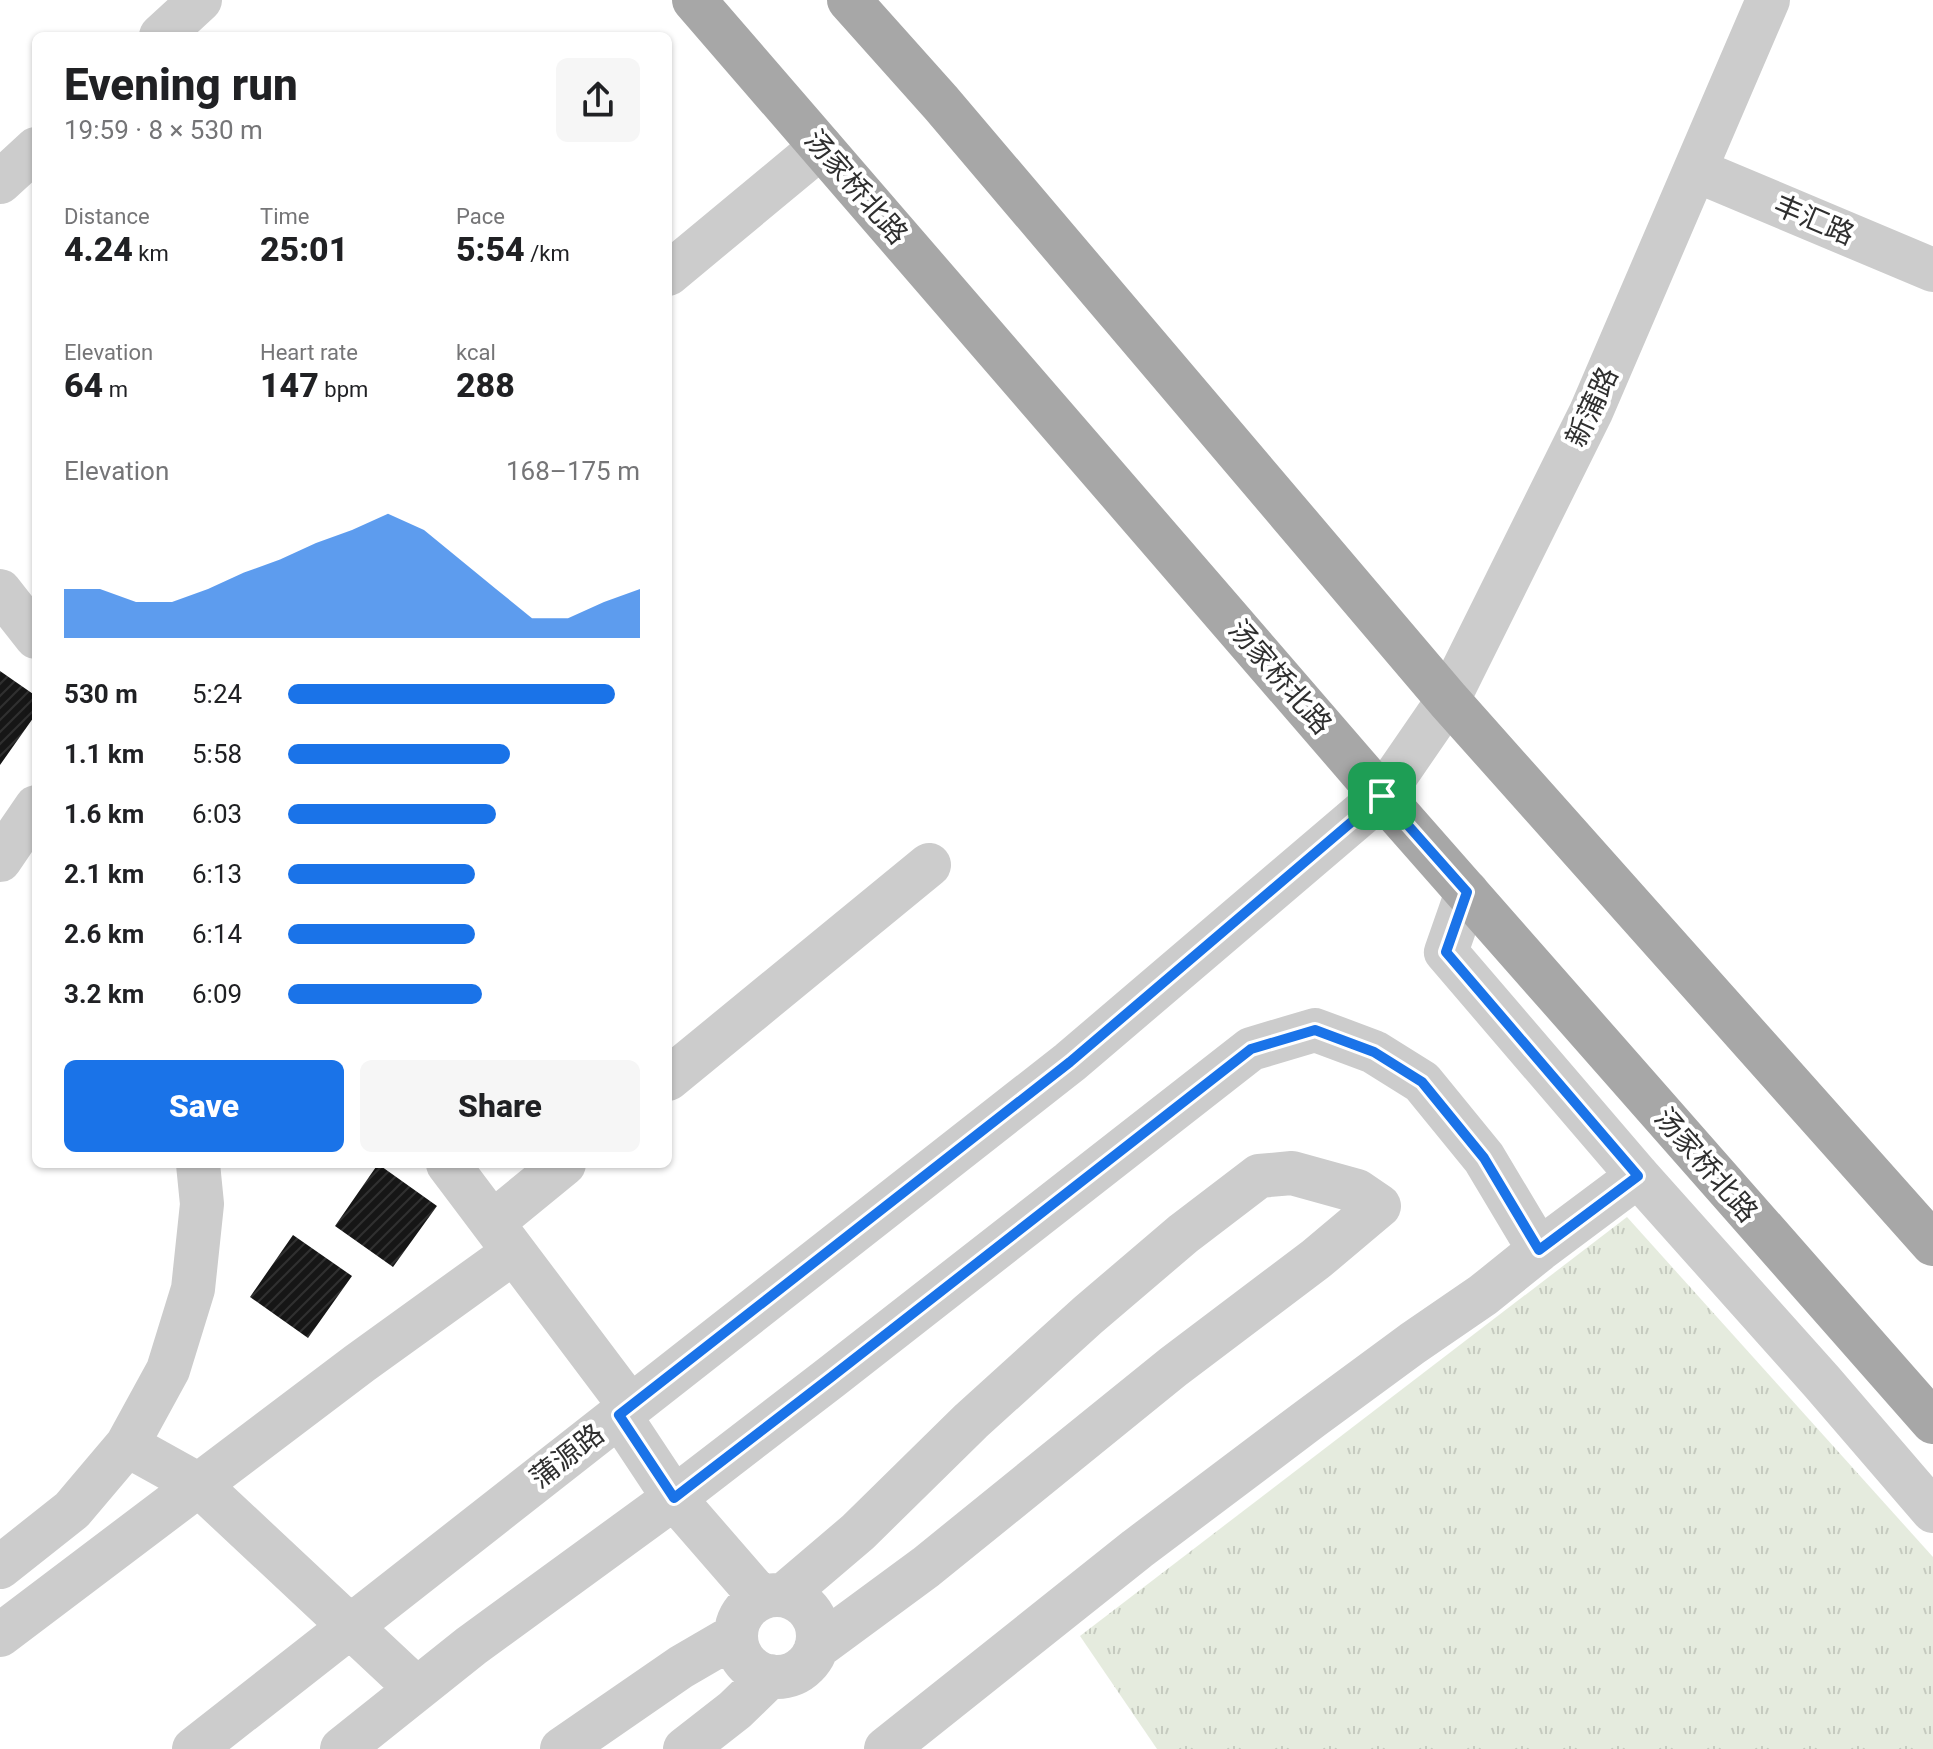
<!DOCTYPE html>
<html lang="en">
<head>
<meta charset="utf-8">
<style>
  body { margin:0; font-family:Roboto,"Noto Sans SC",sans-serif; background:#f6f6f6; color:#202124; height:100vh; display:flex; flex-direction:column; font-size:30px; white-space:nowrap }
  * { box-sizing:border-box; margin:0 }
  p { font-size:26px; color:#757577 }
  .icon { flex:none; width:44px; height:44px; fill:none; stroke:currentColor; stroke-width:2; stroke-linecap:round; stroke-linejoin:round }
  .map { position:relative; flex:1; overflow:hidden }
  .drawer { position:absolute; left:32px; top:32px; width:640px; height:1136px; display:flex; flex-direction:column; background:#fff; border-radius:12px; box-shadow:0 2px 6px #0004 }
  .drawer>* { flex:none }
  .pin { position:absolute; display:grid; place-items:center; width:68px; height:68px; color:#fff; margin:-34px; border-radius:16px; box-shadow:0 4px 12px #0006 }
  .round { display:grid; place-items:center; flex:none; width:84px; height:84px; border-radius:12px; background:#f6f6f6 }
  .overview { display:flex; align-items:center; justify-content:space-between; height:136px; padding:0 32px }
  h1 { font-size:44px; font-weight:800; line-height:60px }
  .metrics { display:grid; grid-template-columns:repeat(3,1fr); gap:12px; height:136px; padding:8px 32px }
  .metrics div { display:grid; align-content:center }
  .metrics b { font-size:34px; font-weight:800 }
  .metrics small { font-size:22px; font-weight:400 }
  .metrics p { font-size:22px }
  .chart { height:224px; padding:16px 32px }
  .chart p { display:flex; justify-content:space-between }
  .chart svg { width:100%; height:144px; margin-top:8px; fill:#1a73e8; opacity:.7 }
  .primary-button { display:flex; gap:16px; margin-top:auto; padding:16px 32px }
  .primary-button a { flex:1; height:92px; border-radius:12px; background:#1a73e8; color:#fff; font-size:32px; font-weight:800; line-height:92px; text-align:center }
  .primary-button a+a { background:#f6f6f6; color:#202124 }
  ul { padding:0 32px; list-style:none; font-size:26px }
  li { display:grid; grid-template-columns:128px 96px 1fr; align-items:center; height:60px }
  li i { height:20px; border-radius:10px; background:#1a73e8 }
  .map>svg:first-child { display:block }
  .grass { fill:url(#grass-tufts) }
  .building { fill:url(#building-hatch) }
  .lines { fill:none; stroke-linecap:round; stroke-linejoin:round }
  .minor { stroke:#ccc; stroke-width:44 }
  .major { stroke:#a7a7a7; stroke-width:44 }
  .route-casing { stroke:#fff; stroke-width:16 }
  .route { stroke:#1a73e8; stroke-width:10 }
  .labels { text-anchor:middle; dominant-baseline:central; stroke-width:8; stroke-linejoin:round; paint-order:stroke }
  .street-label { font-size:28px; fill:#2f2f2f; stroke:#fff }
</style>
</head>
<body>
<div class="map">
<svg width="1933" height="1749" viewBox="0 0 1933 1749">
  <defs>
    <pattern id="grass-tufts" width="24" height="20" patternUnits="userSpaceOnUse" patternTransform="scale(2)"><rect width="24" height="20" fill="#e5ebde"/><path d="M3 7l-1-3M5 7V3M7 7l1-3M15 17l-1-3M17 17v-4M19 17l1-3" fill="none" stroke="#c5cabf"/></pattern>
    <pattern id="building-hatch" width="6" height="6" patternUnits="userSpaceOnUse" patternTransform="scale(2)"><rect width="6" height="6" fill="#161616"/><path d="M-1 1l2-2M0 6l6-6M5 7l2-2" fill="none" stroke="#303030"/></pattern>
  </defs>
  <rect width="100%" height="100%" fill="#fff"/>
  <path class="grass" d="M1627 1217 1933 1557V1749H1157L1080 1636Z"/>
  <path class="building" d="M0 671 36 696V714L0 765Z
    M378 1164 437 1206 393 1267 335 1226Z
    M293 1235 352 1276 308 1338 250 1297Z"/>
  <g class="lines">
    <path class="minor" d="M161 36 200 0
      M1695 170 1933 270
      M0 182 36 149
      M668 274 821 147
      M0 591 36 637
      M0 860 36 807
      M1467 892 1446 952 1638 1176 1822 1382 1933 1511
      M668 1079 929 865
      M448 1164 630 1406
      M493 1222 564 1164
      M619 1415 674 1498 761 1598
      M127 1445 199 1485 417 1689
      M0 1567 72 1510 127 1445 168 1370 193 1289 202 1204 198 1164
      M784 1595 858 1532 971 1421 1088 1315 1183 1234 1259 1176 1292 1173 1357 1191 1379 1206 1316 1259 1173 1367 926 1567 816 1648
      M736 1636a41 41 0 1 1 82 0a41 41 0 1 1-82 0Z
      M0 1635 360 1363 514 1252
      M194 1749 1070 1062 1382 796 1448 700 1591 412 1768 0
      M342 1749 471 1646 674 1498 830 1378 1251 1049 1315 1030 1374 1052 1422 1082 1484 1158 1539 1250
      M562 1749 681 1667 736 1635
      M685 1749 735 1710 770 1676
      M886 1749 1137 1549 1311 1418 1413 1343 1483 1295 1539 1250 1638 1176"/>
    <path class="major" d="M694 0 1382 796 1933 1422
      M849 0 941 103 1448 700 1933 1244"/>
  </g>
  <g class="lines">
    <g class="route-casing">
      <path id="route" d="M1382 796 1467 892 1446 952 1638 1176 1539 1250 1484 1158 1422 1082 1374 1052 1315 1030 1251 1049 830 1378 674 1498 619 1415 1070 1062Z"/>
    </g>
    <use href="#route" class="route"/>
  </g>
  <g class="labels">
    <g class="street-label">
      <text transform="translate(856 187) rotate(49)">汤家桥北路</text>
      <text transform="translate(1814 220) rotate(23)">丰汇路</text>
      <text transform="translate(1592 407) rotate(-65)">新蒲路</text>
      <text transform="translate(1280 677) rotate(49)">汤家桥北路</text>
      <text transform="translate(1706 1165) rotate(49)">汤家桥北路</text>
      <text transform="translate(567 1456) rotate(-38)">蒲源路</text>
    </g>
  </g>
</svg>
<div class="pin" style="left:1382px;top:796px;background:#1e9e55"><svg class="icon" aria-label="arrive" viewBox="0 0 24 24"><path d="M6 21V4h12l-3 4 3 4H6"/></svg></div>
<section class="drawer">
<div class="overview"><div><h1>Evening run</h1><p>19:59 · 8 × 530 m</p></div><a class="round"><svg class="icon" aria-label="share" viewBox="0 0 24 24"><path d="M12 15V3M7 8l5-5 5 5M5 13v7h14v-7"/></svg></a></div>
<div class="metrics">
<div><p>Distance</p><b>4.24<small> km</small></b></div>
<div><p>Time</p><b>25:01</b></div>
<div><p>Pace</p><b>5:54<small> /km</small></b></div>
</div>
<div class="metrics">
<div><p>Elevation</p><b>64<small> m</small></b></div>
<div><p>Heart rate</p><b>147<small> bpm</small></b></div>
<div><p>kcal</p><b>288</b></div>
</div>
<div class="chart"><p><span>Elevation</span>168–175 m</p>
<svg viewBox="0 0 160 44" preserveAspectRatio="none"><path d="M0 44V29L10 29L20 33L30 33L40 29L50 24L60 20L70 15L80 11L90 6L100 11L110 20L120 29L130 38L140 38L150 33L160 29V44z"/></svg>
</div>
<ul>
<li><b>530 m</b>5:24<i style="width:93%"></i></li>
<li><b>1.1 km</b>5:58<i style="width:63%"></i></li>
<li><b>1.6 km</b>6:03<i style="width:59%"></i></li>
<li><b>2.1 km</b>6:13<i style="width:53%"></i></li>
<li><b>2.6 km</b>6:14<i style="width:53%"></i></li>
<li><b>3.2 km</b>6:09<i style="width:55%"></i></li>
</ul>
<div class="primary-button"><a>Save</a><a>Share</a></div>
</section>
</div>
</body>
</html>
